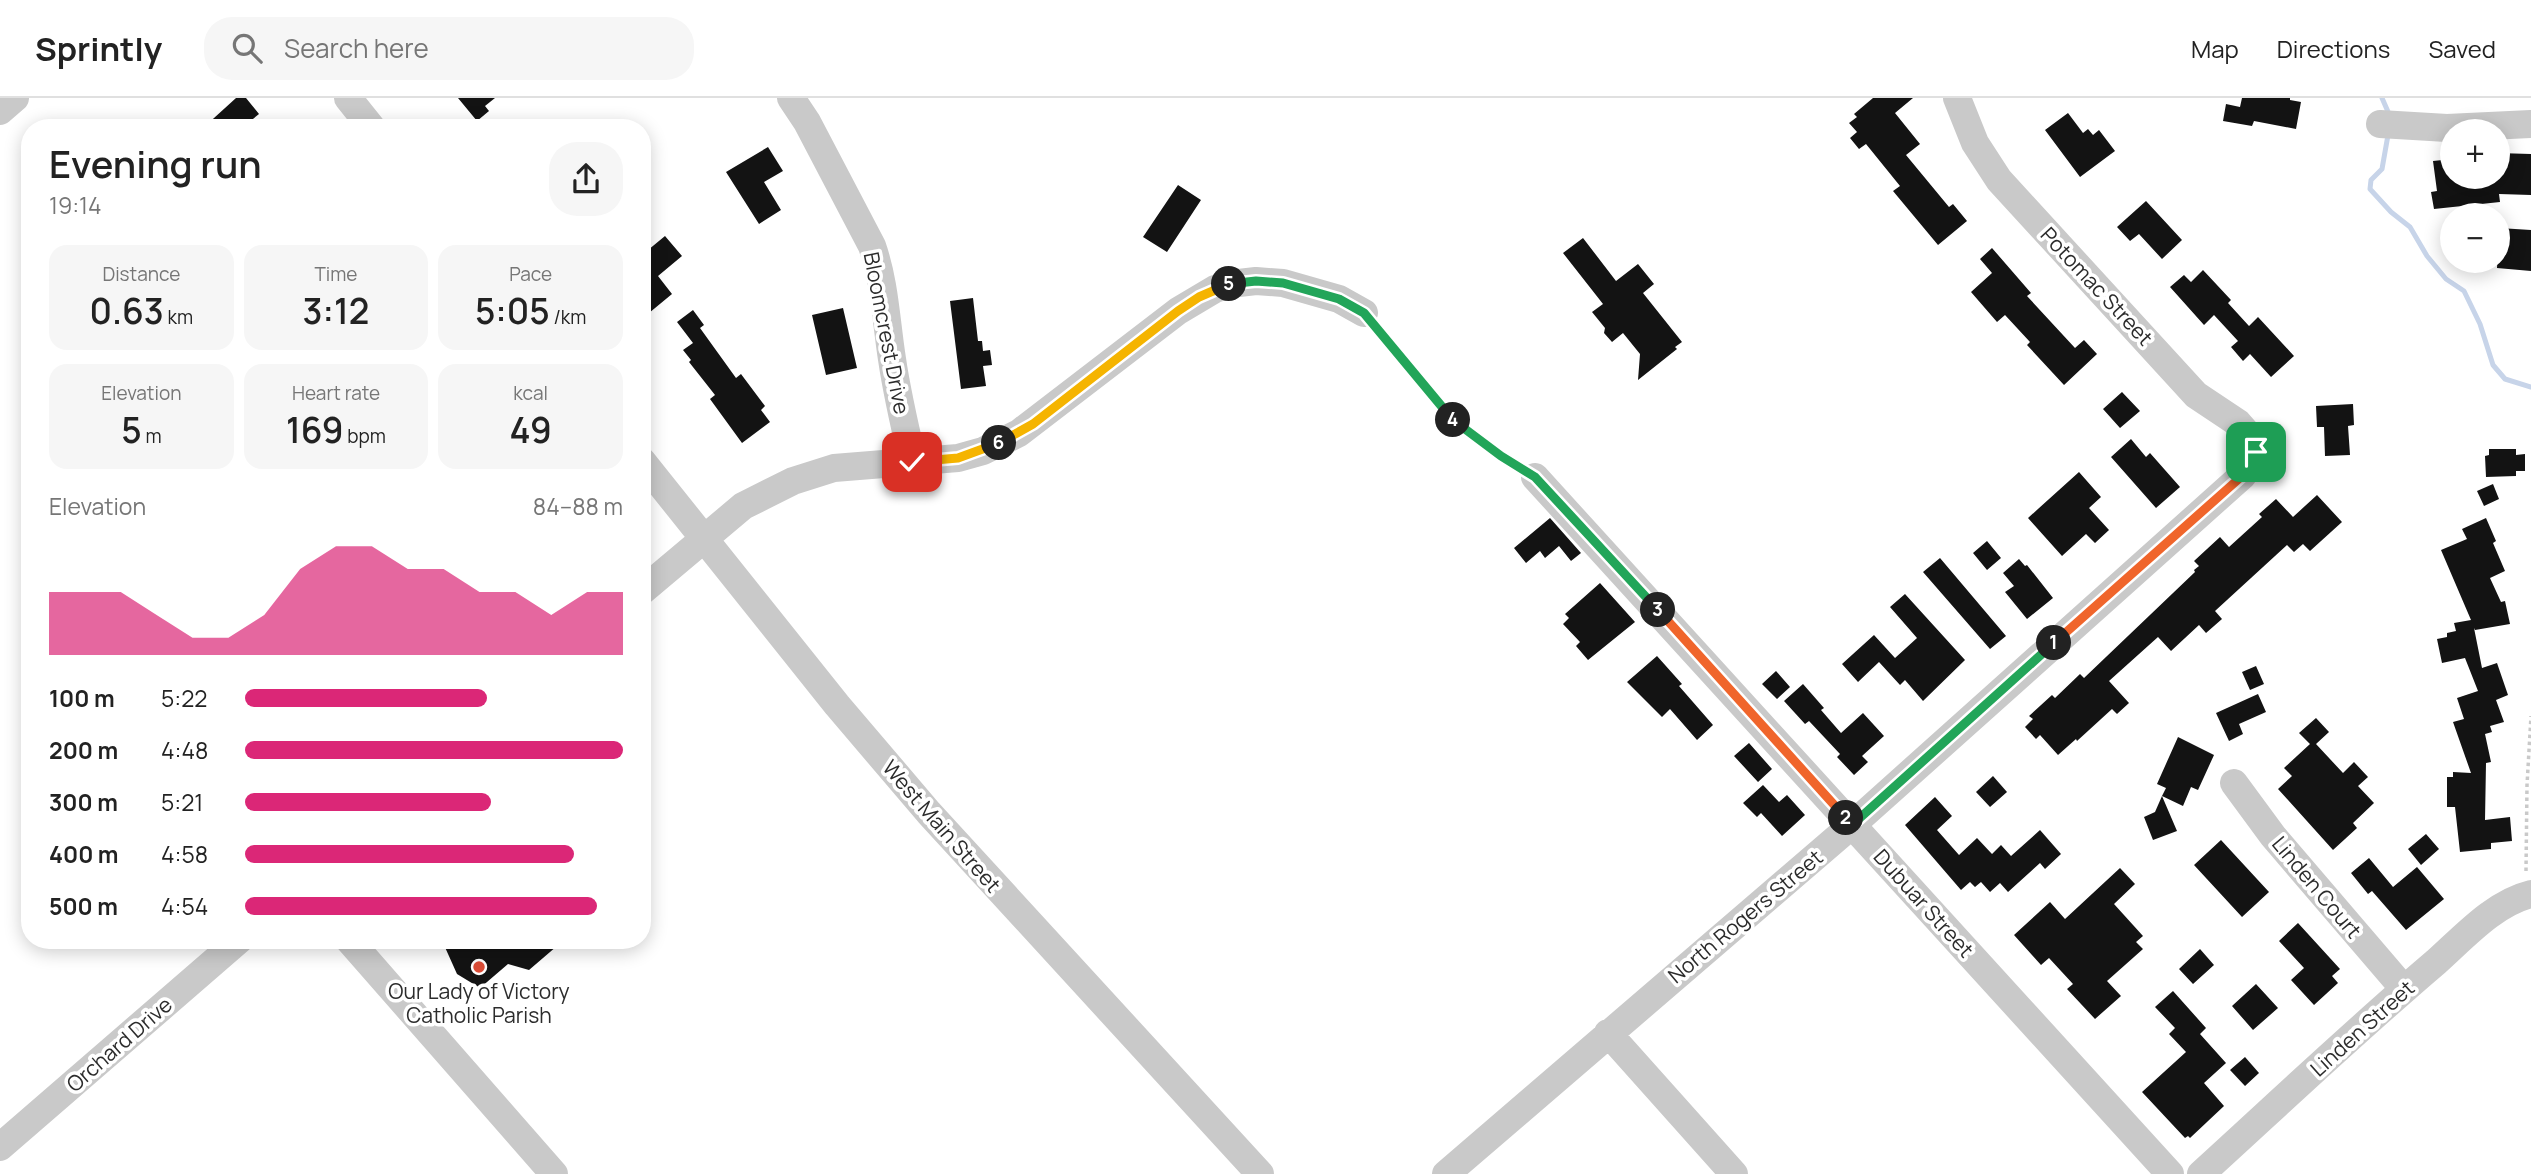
<!DOCTYPE html>
<html lang="en">
<head>
<meta charset="utf-8">
<style>
  body { margin:0; font-family:Manrope,sans-serif; background:#f6f6f6; color:#222; height:100vh; display:flex; flex-direction:column; font-size:26px; white-space:nowrap }
  * { box-sizing:border-box; margin:0 }
  p { font-size:23px; color:#767676 }
  .icon { flex:none; width:38px; height:38px; fill:none; stroke:currentColor; stroke-width:2; stroke-linecap:round; stroke-linejoin:round }
  .map { position:relative; flex:1; overflow:hidden }
  .panel { position:absolute; left:21px; top:21px; width:630px; height:830px; display:flex; flex-direction:column; background:#fff; border-radius:28px; box-shadow:0 4px 18px #0003 }
  .panel>* { flex:none }
  .tools { position:absolute; left:2440px; top:21px; display:grid; gap:14px }
  .tools a { display:grid; place-items:center; width:70px; height:70px; border-radius:50%; background:#fff; box-shadow:0 4px 18px #0003; font-size:35px }
  .pin { position:absolute; display:grid; place-items:center; width:60px; height:60px; color:#fff; margin:-30px; border-radius:14px; box-shadow:0 4px 10px #0006 }
  .km { position:absolute; width:35px; height:35px; margin:-18px; border-radius:50%; background:#222; color:#fff; font-size:19px; line-height:35px; text-align:center }
  .round { display:grid; place-items:center; flex:none; width:74px; height:74px; border-radius:28px; background:#f6f6f6 }
  .headline { display:flex; align-items:center; justify-content:space-between; height:119px; padding:0 28px }
  h1 { font-size:38px; font-weight:600; line-height:52px }
  .figures { display:grid; grid-template-columns:repeat(3,1fr); gap:10px; height:119px; padding:7px 28px }
  .figures div { display:grid; align-content:center; border-radius:18px; background:#f6f6f6; text-align:center }
  .figures b { font-size:35px; font-weight:600 }
  .figures small { font-size:19px; font-weight:400 }
  .figures p { font-size:19px }
  .chart { height:196px; padding:14px 28px }
  .chart p { display:flex; justify-content:space-between }
  .chart svg { width:100%; height:126px; margin-top:7px; fill:#db2777; opacity:.7 }
  ul { padding:0 28px; list-style:none; font-size:23px }
  li { display:grid; grid-template-columns:112px 84px 1fr; align-items:center; height:52px }
  li i { height:18px; border-radius:9px; background:#db2777 }
  header { display:flex; align-items:center; gap:42px; box-sizing:border-box; height:98px; padding:0 35px; background:#fff; border-bottom:2px solid #e0e0e0 }
  header strong { font-size:33px }
  nav { display:flex; gap:38px; margin-inline-start:auto; font-size:24px }
  .search { width:490px; height:63px; background:#f6f6f6; display:flex; align-items:center; gap:18px; box-sizing:border-box; padding:0 24px; border-radius:28px; color:#767676; font-size:26px }
  .map>svg:first-child { display:block }
  .lines { fill:none; stroke-linecap:round; stroke-linejoin:round }
  .stream { stroke:#c7d4e9; stroke-width:5 }
  .building { fill:#131313 }
  .path { stroke:#c9c9c9; stroke-width:3.5; stroke-dasharray:3.5 3.5; stroke-linecap:butt }
  .minor { stroke:#c9c9c9; stroke-width:28 }
  .split-1-casing { stroke:#fff; stroke-width:14 }
  .split-2-casing { stroke:#fff; stroke-width:14 }
  .split-3-casing { stroke:#fff; stroke-width:14 }
  .split-4-casing { stroke:#fff; stroke-width:14 }
  .split-5-casing { stroke:#fff; stroke-width:14 }
  .split-6-casing { stroke:#fff; stroke-width:14 }
  .split-7-casing { stroke:#fff; stroke-width:14 }
  .split-1 { stroke:#f0652b; stroke-width:9 }
  .split-2 { stroke:#22a559; stroke-width:9 }
  .split-3 { stroke:#f0652b; stroke-width:9 }
  .split-4 { stroke:#22a559; stroke-width:9 }
  .split-5 { stroke:#22a559; stroke-width:9 }
  .split-6 { stroke:#f5b400; stroke-width:9 }
  .split-7 { stroke:#f5b400; stroke-width:9 }
  .poi-dot { fill:#db4c36; stroke:#fff; stroke-width:2.5 }
  .labels { text-anchor:middle; dominant-baseline:central; stroke-width:7; stroke-linejoin:round; paint-order:stroke }
  .street-label { font-size:21px; fill:#2c2c2c; stroke:#fff }
  .poi-label { font-size:21px; fill:#2c2c2c; stroke:#fff }
</style>
</head>
<body>
<header>
<strong>Sprintly</strong>
<div class="search"><svg class="icon" aria-label="search" viewBox="0 0 24 24"><circle cx="10" cy="10" r="6"/><path d="M15 15l6 6"/></svg>Search here</div>
<nav><a>Map</a><a>Directions</a><a>Saved</a></nav>
</header>
<div class="map">
<svg width="2531" height="1076" viewBox="0 0 2531 1076">
  <rect width="100%" height="100%" fill="#fff"/>
  <g class="lines">
    <path class="stream" d="M2382 0 2389 16
      M2388 37 2382 71 2371 82 2370 91 2391 114 2410 129 2427 158 2446 181 2464 193 2480 226 2493 267 2505 281 2531 289"/>
  </g>
  <path class="building" d="M236 0H246L259 16 242 30H203Z
    M458 0H495L485 8 489 13 477 23Z
    M1873 0H1913L1895 15 1920 46 1906 57 1949 109 1953 106 1967 123 1938 147 1893 93 1900 88 1866 46 1859 51 1850 40 1857 34 1849 25 1857 19 1854 16Z
    M2242 0H2290V2L2301 4 2296 31 2254 23 2252 28 2223 23 2226 6 2240 9Z
    M2068 15 2083 35 2088 31 2093 37 2099 32 2115 53 2080 79 2045 32Z
    M768 49 783 73 764 84 781 112 759 126 726 74Z
    M2497 55 2531 56V97L2499 96 2500 104 2434 111 2431 94 2437 93 2433 63 2452 61V79H2497Z
    M1178 87 1201 102 1167 154 1143 139Z
    M2146 103 2182 142 2162 161 2139 136 2130 143 2117 129Z
    M2499 130 2531 132V173L2497 170Z
    M665 138 682 158 658 178 672 196 649 215 642 206V157Z
    M1583 140 1616 183 1638 166 1654 186 1643 195 1682 244 1675 249 1677 251 1638 282 1640 256 1623 235 1612 244 1604 235 1605 230 1592 214 1603 206 1563 155Z
    M1992 150 2031 195 2027 198 2075 250 2084 242 2097 256 2064 287 2027 247 2030 244 2005 217 1997 224 1971 194 1992 175 1980 161Z
    M2203 172 2231 202 2228 205 2249 228 2258 219 2294 258 2271 279 2250 256 2243 263 2231 249 2238 243 2214 217 2204 227 2170 189 2184 177 2191 184Z
    M973 200 978 243H982L983 253 990 252 992 267 983 268 986 288 961 291 950 203Z
    M843 210 857 270 826 277 812 217Z
    M693 212 704 227 700 230 736 280 741 276 765 308 761 312 770 324 742 345 710 301 715 297 689 264 691 262 683 252 693 245 677 224Z
    M2122 294 2140 313 2120 330 2103 311Z
    M2353 306 2354 327 2348 328 2350 357 2325 358 2324 329H2317L2316 308Z
    M2131 341 2146 359 2150 355 2180 389 2156 410 2111 359Z
    M2489 351H2516V357L2525 356V373H2516V378L2486 379 2485 358 2489 357Z
    M2079 374 2101 399 2089 410 2109 432 2095 445 2086 436 2062 458 2028 420Z
    M2493 386 2499 401 2484 408 2477 393Z
    M2317 397 2342 424 2310 453 2303 446 2294 454 2287 447 2215 513 2222 521 2206 535 2199 527 2171 553 2158 539 2109 583 2129 605 2117 616 2112 611 2077 643 2076 641 2058 657 2040 637 2036 641 2025 629 2033 621 2029 618 2052 597 2055 600 2080 576 2084 580 2195 474 2194 472 2199 468 2194 463 2220 439 2229 449 2262 419 2259 416 2276 401 2293 419Z
    M1550 420 1581 455 1571 463 1559 448 1545 460 1540 453 1526 465 1514 450Z
    M2486 420 2496 443 2493 445 2505 473 2490 480 2501 504 2505 503 2510 526 2475 532 2474 530 2482 570 2497 565 2508 597 2496 602 2504 624 2490 628 2492 634 2485 636 2491 664 2486 665 2485 722 2510 719 2512 743 2491 745V751L2460 754 2455 709H2447V679H2453V674L2471 675 2453 624 2464 621 2457 600 2478 593 2465 560 2442 565 2437 541 2447 539V535L2456 533 2454 525 2471 522 2441 452 2467 441 2462 431Z
    M1987 443 2001 460 1987 472 1973 455Z
    M1940 460 2006 538 1990 551 1923 474Z
    M2019 461 2025 468 2027 467 2053 500 2027 521 2005 494 2014 488 2003 475Z
    M1600 485 1635 524 1588 562 1576 548 1580 544 1563 526 1569 520 1565 516Z
    M1905 496 1965 562 1923 603 1905 582 1900 587 1879 564 1858 584 1842 566 1874 537 1895 560 1917 540 1890 509Z
    M1657 558 1682 586 1679 588 1713 627 1697 642 1670 611 1662 619 1627 584Z
    M2256 568 2264 586 2250 592 2242 574Z
    M1776 573 1790 589 1777 601 1762 586Z
    M1803 586 1824 610 1821 612 1841 635 1863 615 1884 638 1862 658 1868 664 1854 677 1837 659 1840 656 1809 623 1805 626 1784 603Z
    M2258 596 2266 614 2239 626 2243 636 2229 643 2216 615Z
    M2316 620 2329 634 2316 646 2343 675 2354 664 2368 679 2358 688 2374 705 2353 725 2357 730 2333 752 2278 691 2292 678 2284 670 2310 646 2299 635Z
    M2178 639 2214 657 2198 692 2191 689 2183 708 2162 698 2166 690 2157 686Z
    M1749 645 1772 671 1758 684 1734 658Z
    M1993 678 2007 694 1990 709 1976 694Z
    M1763 687 1779 704 1787 697 1805 717 1782 738 1761 715 1757 719 1743 705Z
    M2162 698 2177 733 2153 742 2144 719 2155 714Z
    M1935 699 1952 718 1937 732 1959 757 1977 740 1992 756 2001 747 2011 758 2040 732 2061 756 2045 771 2040 765 2008 794 2000 785 1990 794 1981 784 1975 789 1970 784 1961 792 1905 727Z
    M2426 736 2439 751 2421 767 2408 751Z
    M2221 742 2269 794 2242 819 2194 767Z
    M2369 760 2393 789 2417 769 2444 801 2406 832 2372 793 2368 796 2351 775Z
    M2120 770 2135 786 2114 806 2143 838 2136 844 2143 851 2107 883 2121 898 2095 921 2067 891 2073 886 2049 860 2041 867 2014 837 2050 804 2065 821Z
    M2298 825 2340 871 2332 878 2338 885 2314 907 2291 882 2304 870 2279 843Z
    M450 842H564L529 872 508 866 480 890 457 876 444 847Z
    M2200 851 2214 867 2193 886 2179 871Z
    M2256 886 2278 910 2253 932 2232 908Z
    M2173 893 2206 930 2200 936 2226 965 2204 985 2224 1008 2190 1040 2188 1038 2185 1040 2142 994 2186 954 2169 936 2175 930 2155 909Z
    M2245 959 2259 975 2245 988 2230 972Z"/>
  <g class="lines">
    <path class="path" d="M1379 232 1450 319 1517 368
      M2526 773 2527 687 2531 618"/>
    <path class="minor" d="M348 0 372 30
      M791 0 807 24 872 148C885 185 886 223 892 261 897 296 905 330 913 364
      M0 13 15 0
      M2380 26 2447 30 2531 26
      M642 363 837 607 929 715 1260 1076
      M1535 379 2170 1076
      M642 493 743 408 793 383 834 370 958 360 983 353 1019 335 1178 213 1215 191 1230 186 1256 183 1283 185 1339 201 1364 215
      M2234 685 2273 738 2404 891
      M349 842 554 1076
      M1608 935 1734 1076
      M0 1049 239 842
      M1446 1076 1852 727 2242 378 2257 359 2252 341 2238 325 2196 297 1999 82 1975 45 1957 0
      M2201 1076C2279 1005 2356 932 2436 864 2464 839 2494 805 2531 796"/>
  </g>
  <g class="lines">
    <g class="split-1-casing">
      <path id="split-1" d="M2054 545 2242 378 2254 363 2256 354"/>
    </g>
    <g class="split-2-casing">
      <path id="split-2" d="M1846 720 1852 727 2054 545"/>
    </g>
    <g class="split-3-casing">
      <path id="split-3" d="M1658 512 1846 720"/>
    </g>
    <g class="split-4-casing">
      <path id="split-4" d="M1453 322 1501 358 1535 379 1658 512"/>
    </g>
    <g class="split-5-casing">
      <path id="split-5" d="M1229 186 1256 183 1283 185 1339 201 1364 215 1453 322"/>
    </g>
    <g class="split-6-casing">
      <path id="split-6" d="M999 345 1033 326 1178 213 1199 199 1229 186"/>
    </g>
    <g class="split-7-casing">
      <path id="split-7" d="M912 364 958 360 999 345"/>
    </g>
    <use href="#split-1" class="split-1"/>
    <use href="#split-2" class="split-2"/>
    <use href="#split-3" class="split-3"/>
    <use href="#split-4" class="split-4"/>
    <use href="#split-5" class="split-5"/>
    <use href="#split-6" class="split-6"/>
    <use href="#split-7" class="split-7"/>
  </g>
  <circle class="poi-dot" cx="479" cy="869" r="7"/>
  <g class="labels">
    <g class="street-label">
      <text transform="translate(2097 188) rotate(47)">Potomac Street</text>
      <text transform="translate(887 235) rotate(79)">Bloomcrest Drive</text>
      <text transform="translate(942 728) rotate(49)">West Main Street</text>
      <text transform="translate(2317 789) rotate(50)">Linden Court</text>
      <text transform="translate(1924 805) rotate(48)">Dubuar Street</text>
      <text transform="translate(1745 818) rotate(-40)">North Rogers Street</text>
      <text transform="translate(2362 930) rotate(-42)">Linden Street</text>
      <text transform="translate(119 946) rotate(-41)">Orchard Drive</text>
    </g>
    <g class="poi-label">
      <text x="479" y="893">Our Lady of Victory<tspan x="479" dy="24">Catholic Parish</tspan></text>
    </g>
  </g>
</svg>
<div class="tools">
<a>+</a>
<a>−</a>
</div>
<div class="pin" style="left:2256px;top:354px;background:#1e9e55"><svg class="icon" aria-label="arrive" viewBox="0 0 24 24"><path d="M6 21V4h12l-3 4 3 4H6"/></svg></div>
<div class="pin" style="left:912px;top:364px;background:#d93025"><svg class="icon" aria-label="check" viewBox="0 0 24 24"><path d="M5 12l5 5 9-10"/></svg></div>
<b class="km" style="left:2054px;top:545px">1</b>
<b class="km" style="left:1846px;top:720px">2</b>
<b class="km" style="left:1658px;top:512px">3</b>
<b class="km" style="left:1453px;top:322px">4</b>
<b class="km" style="left:1229px;top:186px">5</b>
<b class="km" style="left:999px;top:345px">6</b>
<section class="panel">
<div class="headline"><div><h1>Evening run</h1><p>19:14</p></div><a class="round"><svg class="icon" aria-label="share" viewBox="0 0 24 24"><path d="M12 15V3M7 8l5-5 5 5M5 13v7h14v-7"/></svg></a></div>
<div class="figures">
<div><p>Distance</p><b>0.63<small> km</small></b></div>
<div><p>Time</p><b>3:12</b></div>
<div><p>Pace</p><b>5:05<small> /km</small></b></div>
</div>
<div class="figures">
<div><p>Elevation</p><b>5<small> m</small></b></div>
<div><p>Heart rate</p><b>169<small> bpm</small></b></div>
<div><p>kcal</p><b>49</b></div>
</div>
<div class="chart"><p><span>Elevation</span>84–88 m</p>
<svg viewBox="0 0 160 44" preserveAspectRatio="none"><path d="M0 44V22L10 22L20 22L30 30L40 38L50 38L60 30L70 14L80 6L90 6L100 14L110 14L120 22L130 22L140 30L150 22L160 22V44z"/></svg>
</div>
<ul>
<li><b>100 m</b>5:22<i style="width:64%"></i></li>
<li><b>200 m</b>4:48<i style="width:100%"></i></li>
<li><b>300 m</b>5:21<i style="width:65%"></i></li>
<li><b>400 m</b>4:58<i style="width:87%"></i></li>
<li><b>500 m</b>4:54<i style="width:93%"></i></li>
</ul>
</section>
</div>
</body>
</html>
